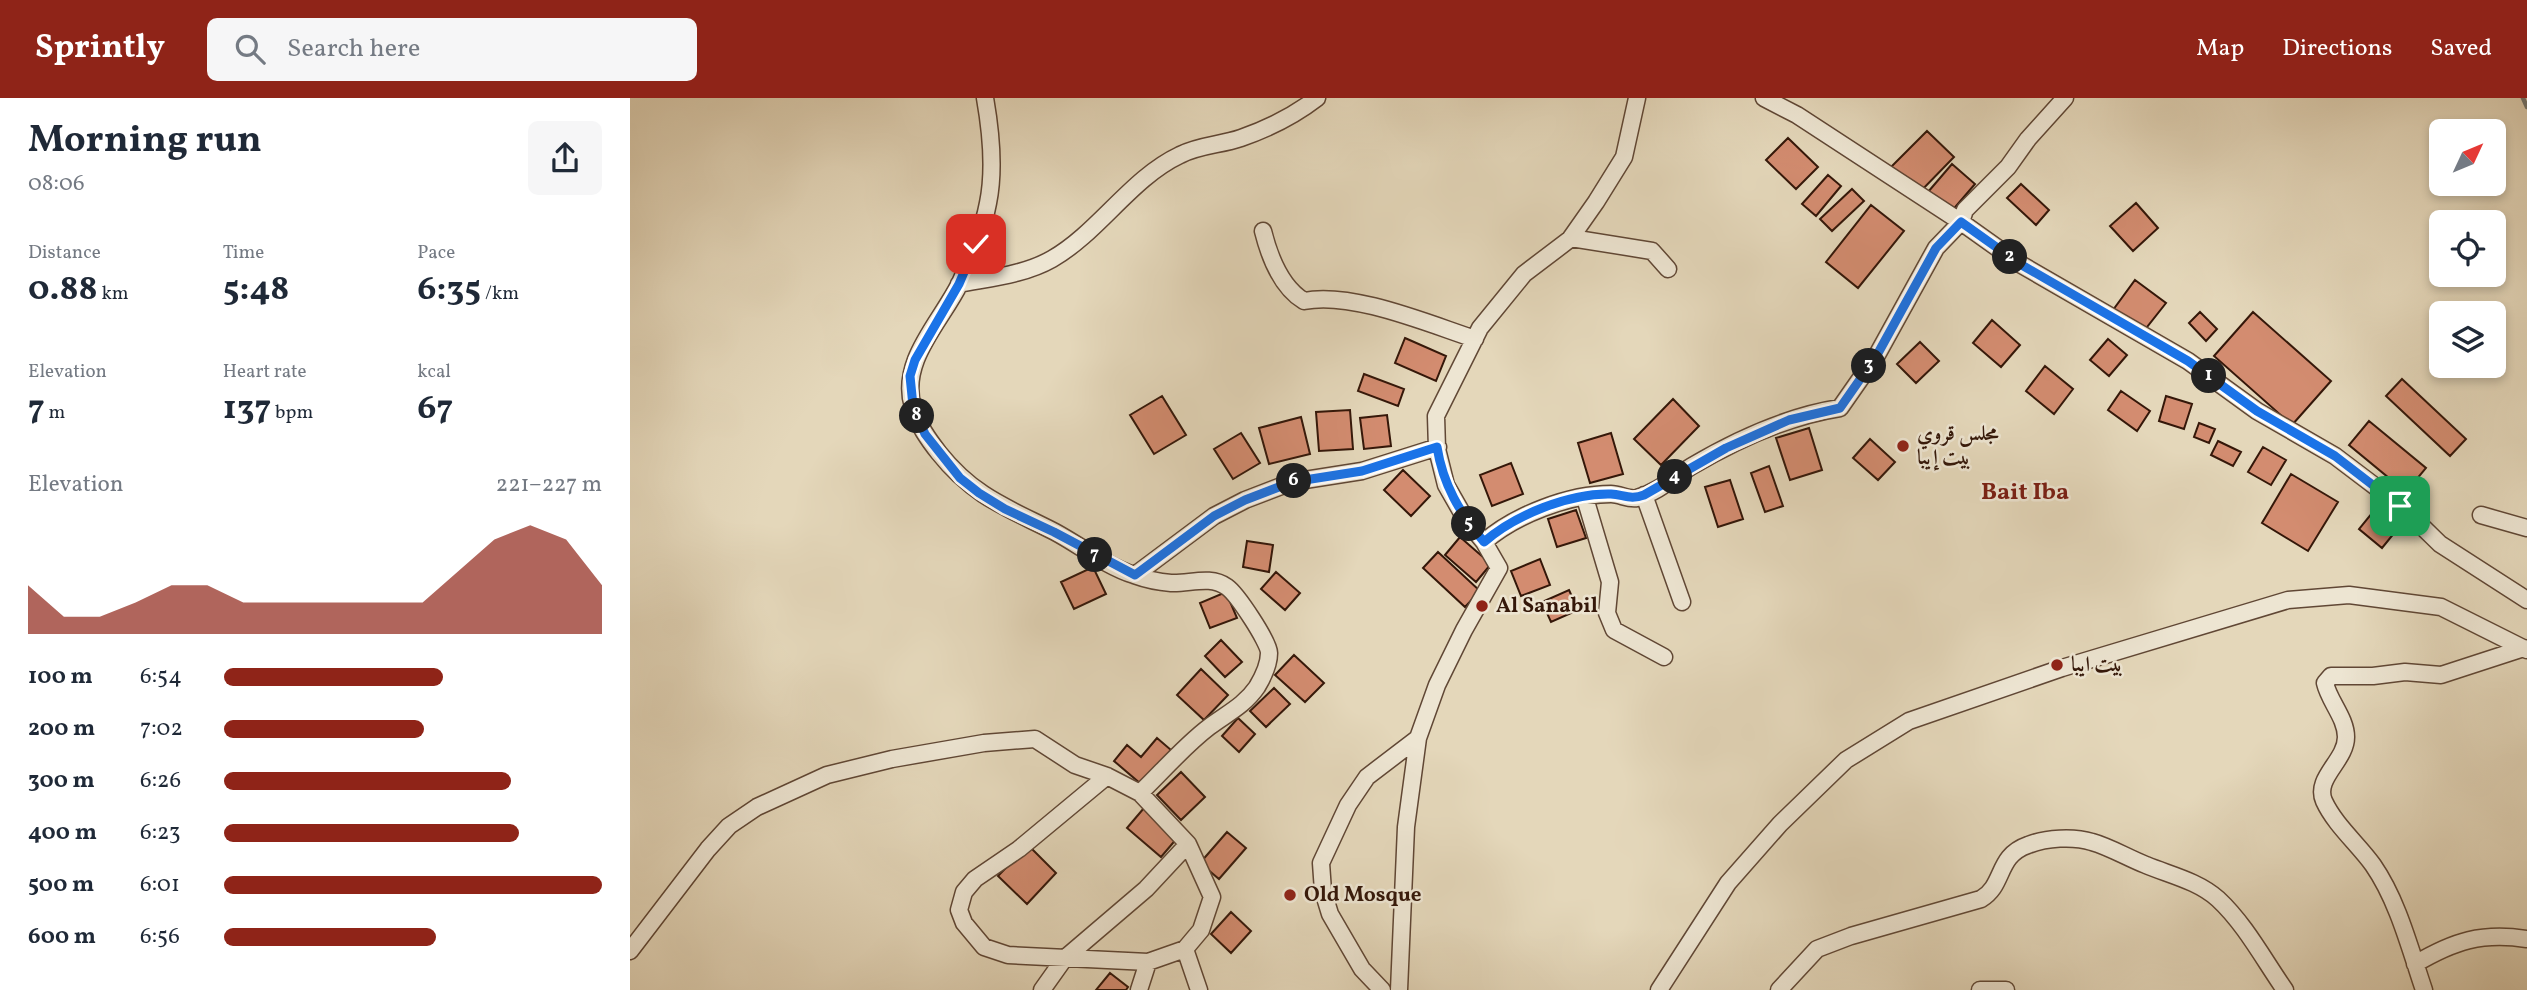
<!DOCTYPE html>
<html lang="en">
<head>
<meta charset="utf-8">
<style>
  body { margin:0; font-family:Vollkorn,Amiri,serif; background:#f6f6f7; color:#1f2937; height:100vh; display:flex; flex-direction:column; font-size:26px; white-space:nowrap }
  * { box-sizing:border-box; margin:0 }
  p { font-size:23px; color:#747a83 }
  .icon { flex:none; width:38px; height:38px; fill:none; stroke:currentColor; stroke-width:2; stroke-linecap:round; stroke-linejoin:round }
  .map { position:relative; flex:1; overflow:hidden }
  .sheet { display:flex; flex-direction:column; background:#fff; width:630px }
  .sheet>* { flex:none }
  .needle { width:46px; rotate:46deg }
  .fabs { position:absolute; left:1799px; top:21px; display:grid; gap:14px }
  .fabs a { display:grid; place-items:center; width:77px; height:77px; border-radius:10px; background:#fff; box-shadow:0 4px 10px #0003; font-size:35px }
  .pin { position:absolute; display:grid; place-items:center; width:60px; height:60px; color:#fff; margin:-30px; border-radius:14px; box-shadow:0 4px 10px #0006 }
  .km { position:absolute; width:35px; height:35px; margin:-18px; border-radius:50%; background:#222; color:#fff; font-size:19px; line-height:35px; text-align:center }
  .round { display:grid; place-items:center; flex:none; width:74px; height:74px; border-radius:10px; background:#f6f6f7 }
  .overview { display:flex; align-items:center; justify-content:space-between; height:119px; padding:0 28px }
  h1 { font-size:38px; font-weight:700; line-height:52px }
  .metrics { display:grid; grid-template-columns:repeat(3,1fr); gap:10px; height:119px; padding:7px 28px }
  .metrics div { display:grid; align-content:center }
  .metrics b { font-size:35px; font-weight:700 }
  .metrics small { font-size:19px; font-weight:400 }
  .metrics p { font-size:19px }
  .chart { height:196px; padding:14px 28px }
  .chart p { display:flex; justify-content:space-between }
  .chart svg { width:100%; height:126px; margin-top:7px; fill:#8f2418; opacity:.7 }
  ul { padding:0 28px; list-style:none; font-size:23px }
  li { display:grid; grid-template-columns:112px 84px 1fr; align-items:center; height:52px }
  li i { height:18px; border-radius:9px; background:#8f2418 }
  header { display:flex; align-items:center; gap:42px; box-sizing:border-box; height:98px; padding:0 35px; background:#8f2418; color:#fff }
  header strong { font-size:33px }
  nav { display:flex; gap:38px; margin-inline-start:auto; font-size:24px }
  .search { width:490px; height:63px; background:#f6f6f7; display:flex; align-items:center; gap:18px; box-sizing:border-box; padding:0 24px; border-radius:10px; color:#747a83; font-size:26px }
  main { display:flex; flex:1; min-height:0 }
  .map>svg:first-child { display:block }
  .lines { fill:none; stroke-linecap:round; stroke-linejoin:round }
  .stream { stroke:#717774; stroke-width:4.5 }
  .building { fill:#d38c70; stroke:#341709; stroke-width:2 }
  .street-casing { stroke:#604735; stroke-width:19 }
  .street { stroke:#ede5d2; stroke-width:16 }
  .route-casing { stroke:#fff; stroke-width:14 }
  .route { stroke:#1a73e8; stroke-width:9 }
  .poi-dot { fill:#8f2418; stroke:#ede5d2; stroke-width:2.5 }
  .labels { text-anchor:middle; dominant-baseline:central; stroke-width:5; stroke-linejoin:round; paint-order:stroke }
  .poi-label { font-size:21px; font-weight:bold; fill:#341709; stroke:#ede5d2; text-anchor:start }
  .quarter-label { font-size:24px; font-weight:bold; fill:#7a1f14; stroke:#ede5d2 }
</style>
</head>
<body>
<header>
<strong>Sprintly</strong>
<div class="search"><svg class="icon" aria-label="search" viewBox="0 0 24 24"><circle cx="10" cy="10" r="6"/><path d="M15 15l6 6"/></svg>Search here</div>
<nav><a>Map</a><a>Directions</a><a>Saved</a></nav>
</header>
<main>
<section class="sheet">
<div class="overview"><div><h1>Morning run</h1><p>08:06</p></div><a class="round"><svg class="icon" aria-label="share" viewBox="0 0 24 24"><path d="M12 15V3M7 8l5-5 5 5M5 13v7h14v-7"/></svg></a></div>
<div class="metrics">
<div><p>Distance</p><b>0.88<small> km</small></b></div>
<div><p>Time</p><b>5:48</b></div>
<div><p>Pace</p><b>6:35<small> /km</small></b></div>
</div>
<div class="metrics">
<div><p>Elevation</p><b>7<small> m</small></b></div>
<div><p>Heart rate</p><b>137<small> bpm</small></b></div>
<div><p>kcal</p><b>67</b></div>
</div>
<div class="chart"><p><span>Elevation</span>221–227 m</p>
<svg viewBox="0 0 160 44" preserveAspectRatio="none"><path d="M0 44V27L10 38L20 38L30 33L40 27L50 27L60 33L70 33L80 33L90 33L100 33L110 33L120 22L130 11L140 6L150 11L160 27V44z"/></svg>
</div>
<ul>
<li><b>100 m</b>6:54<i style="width:58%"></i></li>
<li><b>200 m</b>7:02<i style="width:53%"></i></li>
<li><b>300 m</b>6:26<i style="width:76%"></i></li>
<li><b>400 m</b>6:23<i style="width:78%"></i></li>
<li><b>500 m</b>6:01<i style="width:100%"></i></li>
<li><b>600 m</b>6:56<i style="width:56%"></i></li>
</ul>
</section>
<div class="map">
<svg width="1897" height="892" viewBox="0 0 1897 892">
  <rect width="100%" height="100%" fill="#e4d7ba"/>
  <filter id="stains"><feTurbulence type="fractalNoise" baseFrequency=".00286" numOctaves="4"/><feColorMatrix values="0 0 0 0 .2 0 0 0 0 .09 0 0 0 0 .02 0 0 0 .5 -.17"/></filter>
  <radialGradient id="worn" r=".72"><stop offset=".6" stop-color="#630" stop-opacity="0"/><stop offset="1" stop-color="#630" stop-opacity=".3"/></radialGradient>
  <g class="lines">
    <path class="stream" d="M1893 0 1897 9"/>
  </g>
  <path class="building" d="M1297 33 1324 59 1287 97 1260 70Z
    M1158 40 1188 69 1166 91 1136 62Z
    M1322 66 1345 86 1321 114 1298 94Z
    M1198 77 1211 88 1186 118 1172 106Z
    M1391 86 1419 112 1406 127 1377 100Z
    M1222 91 1234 103 1202 133 1190 121Z
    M1506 105 1528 130 1503 153 1480 128Z
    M1241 107 1274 133 1228 190 1196 164Z
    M1505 182 1536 205 1513 234 1483 212Z
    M1570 214 1587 231 1576 243 1559 225Z
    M1623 214 1701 283 1662 327 1584 258Z
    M1362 222 1390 247 1371 269 1343 245Z
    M775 240 816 258 806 283 765 265Z
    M1478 241 1497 257 1479 278 1460 262Z
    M1290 244 1309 263 1286 285 1267 266Z
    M1415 268 1443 291 1424 316 1396 293Z
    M734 276 774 291 768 308 728 293Z
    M1772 281 1836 341 1820 358 1756 298Z
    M1491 293 1520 313 1507 333 1478 312Z
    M532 298 556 337 524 356 500 317Z
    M1536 298 1562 306 1554 331 1529 323Z
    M1043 301 1069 328 1031 367 1004 341Z
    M720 312 723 351 689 353 686 314Z
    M757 317 761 348 734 351 730 320Z
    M671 319 680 356 639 366 629 330Z
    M1739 323 1796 370 1776 394 1719 347Z
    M1569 325 1585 331 1579 345 1564 339Z
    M1179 330 1192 372 1160 382 1146 340Z
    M611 335 630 365 603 381 584 351Z
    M981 335 993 376 960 385 948 345Z
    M1240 341 1265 364 1248 382 1223 360Z
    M1588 343 1611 354 1603 368 1581 357Z
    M1633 349 1656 362 1641 387 1618 374Z
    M881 365 893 396 862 408 850 377Z
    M1139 368 1153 408 1135 414 1121 375Z
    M773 372 800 398 781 418 754 392Z
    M1661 376 1708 404 1678 453 1632 425Z
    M1100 382 1113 421 1088 429 1075 389Z
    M1747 409 1770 428 1752 450 1729 431Z
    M946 412 956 440 927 449 918 421Z
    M830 439 861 466 846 484 815 457Z
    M617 443 643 447 639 474 613 469Z
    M808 454 850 493 835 509 793 470Z
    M910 461 920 487 891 498 881 473Z
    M463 469 476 496 444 511 431 484Z
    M646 474 670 495 655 512 631 491Z
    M939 492 948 512 921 524 912 504Z
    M596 494 607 520 580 530 570 505Z
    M591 542 612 564 595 579 575 558Z
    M664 557 694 585 675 604 645 577Z
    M571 571 598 597 574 622 547 597Z
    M644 590 660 606 636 629 620 613Z
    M608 620 625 636 609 654 592 638Z
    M527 640 541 652 511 686 484 663 497 647 511 659Z
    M551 674 575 699 551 722 527 697Z
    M514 710 548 739 531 759 497 730Z
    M597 734 616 750 589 781 570 765Z
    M398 747 426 775 397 806 368 778Z
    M601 814 621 833 601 855 581 836Z
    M480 875 498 889 496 892H466Z"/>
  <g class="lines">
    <g class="street-casing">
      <path id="street" d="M355 0C361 34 365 71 358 105 353 132 341 160 330 185 311 224 269 263 283 309 288 327 298 341 309 355 344 399 378 410 425 434 451 448 476 468 504 477 515 481 529 484 541 485 560 486 580 477 597 489 607 496 639 544 639 555 639 567 633 579 627 589 614 608 596 616 579 629 554 648 532 674 510 695
        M1134 0 1167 17 1331 124 1390 166 1558 263 1627 313 1705 358 1771 408 1810 446 1897 502
        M633 133C639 157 651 189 674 203 721 193 799 226 845 241
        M941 140 1022 153 1038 171
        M329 186C359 180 394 177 422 161 469 134 501 80 550 57 569 47 591 47 611 40 637 31 665 17 687 0
        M1014 397 1052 504
        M955 400 980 484 977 515 984 532 1034 559
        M1851 417 1897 430
        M854 444C885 417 939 396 981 396 990 396 999 402 1007 400 1028 394 1044 379 1062 368 1108 341 1158 318 1210 310L1247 257 1306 150 1331 124 1335 112 1378 69 1398 41 1435 0
        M505 477 584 418 615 402 662 384 732 373 808 349
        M477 678 389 751 345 781 334 794 329 812 334 825 354 849 378 857 518 864 555 851
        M0 853 78 751 99 728 127 709 197 677 262 661 354 645 405 641 445 667 477 678 510 695 558 746 582 799 571 832 555 851 569 892
        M1785 866C1824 843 1852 834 1897 841
        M412 892 434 861 516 791 558 746
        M509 892 518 864
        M752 892 732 871 700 816 693 793 691 765 718 707 737 679 788 640
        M769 892 776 729 788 640 807 587 834 532 869 470 854 444 836 422 816 387 807 351 806 318 850 230 894 176 940 141 966 104 994 59 1007 0
        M1029 892 1098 785 1150 726 1216 662 1279 623 1432 570 1658 502 1719 497 1811 509 1897 552
        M1149 892 1187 851 1221 838 1351 801C1375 787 1366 758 1398 747 1416 740 1443 738 1462 744 1480 749 1498 760 1516 767 1540 777 1568 783 1588 801 1615 826 1634 862 1655 892
        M1350 892H1376
        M1794 892C1780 851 1768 803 1743 767 1728 746 1705 727 1694 703 1684 680 1716 663 1716 639 1716 620 1699 603 1695 585L1701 578H1743L1775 574 1811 577 1894 550"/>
    </g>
    <use href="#street" class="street"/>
  </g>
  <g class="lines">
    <g class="route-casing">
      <path id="route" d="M346 146 329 186 285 262 280 278 283 308 295 336 330 380 349 395 375 411 424 434 505 477 584 418 615 402 662 384 732 373 807 349C813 387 830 415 854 444 885 417 939 395 981 396 994 397 1001 402 1014 397L1096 350 1159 322 1210 310 1247 257 1306 150 1331 124 1390 166 1558 263 1627 313 1705 358 1770 408"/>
    </g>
    <use href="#route" class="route"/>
  </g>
  <g class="poi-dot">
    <circle cx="1273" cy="348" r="7"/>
    <circle cx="852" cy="508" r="7"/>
    <circle cx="1427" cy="567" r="7"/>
    <circle cx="660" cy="797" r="7"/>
  </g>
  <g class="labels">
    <g class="poi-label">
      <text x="1287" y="336">مجلس قروي<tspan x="1287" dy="24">بيت إيبا</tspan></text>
      <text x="866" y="508">Al Sanabil</text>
      <text x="1441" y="567">بيت ايبا</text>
      <text x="674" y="797">Old Mosque</text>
    </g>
    <g class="quarter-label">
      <text x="1395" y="395">Bait Iba</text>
    </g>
  </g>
  <rect width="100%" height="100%" filter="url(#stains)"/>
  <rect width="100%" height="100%" fill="url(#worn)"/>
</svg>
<div class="fabs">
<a><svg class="needle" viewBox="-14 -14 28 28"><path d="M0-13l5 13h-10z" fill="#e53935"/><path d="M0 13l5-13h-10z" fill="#747a83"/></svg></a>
<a><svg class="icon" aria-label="locate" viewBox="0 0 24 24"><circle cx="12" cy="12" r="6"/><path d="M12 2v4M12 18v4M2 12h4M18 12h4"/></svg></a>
<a><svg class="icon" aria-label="layers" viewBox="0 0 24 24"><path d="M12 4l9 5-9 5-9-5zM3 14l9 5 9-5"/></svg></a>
</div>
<div class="pin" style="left:1770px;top:408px;background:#1e9e55"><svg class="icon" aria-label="arrive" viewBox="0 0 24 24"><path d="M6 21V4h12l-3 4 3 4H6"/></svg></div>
<div class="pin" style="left:346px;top:146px;background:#d93025"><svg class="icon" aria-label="check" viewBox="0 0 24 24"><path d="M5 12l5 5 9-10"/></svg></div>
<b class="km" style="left:1579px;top:278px">1</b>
<b class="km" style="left:1380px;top:159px">2</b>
<b class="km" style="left:1239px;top:268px">3</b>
<b class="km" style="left:1045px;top:379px">4</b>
<b class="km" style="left:839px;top:426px">5</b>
<b class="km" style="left:664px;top:383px">6</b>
<b class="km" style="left:465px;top:457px">7</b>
<b class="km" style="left:287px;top:318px">8</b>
</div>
</main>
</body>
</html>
